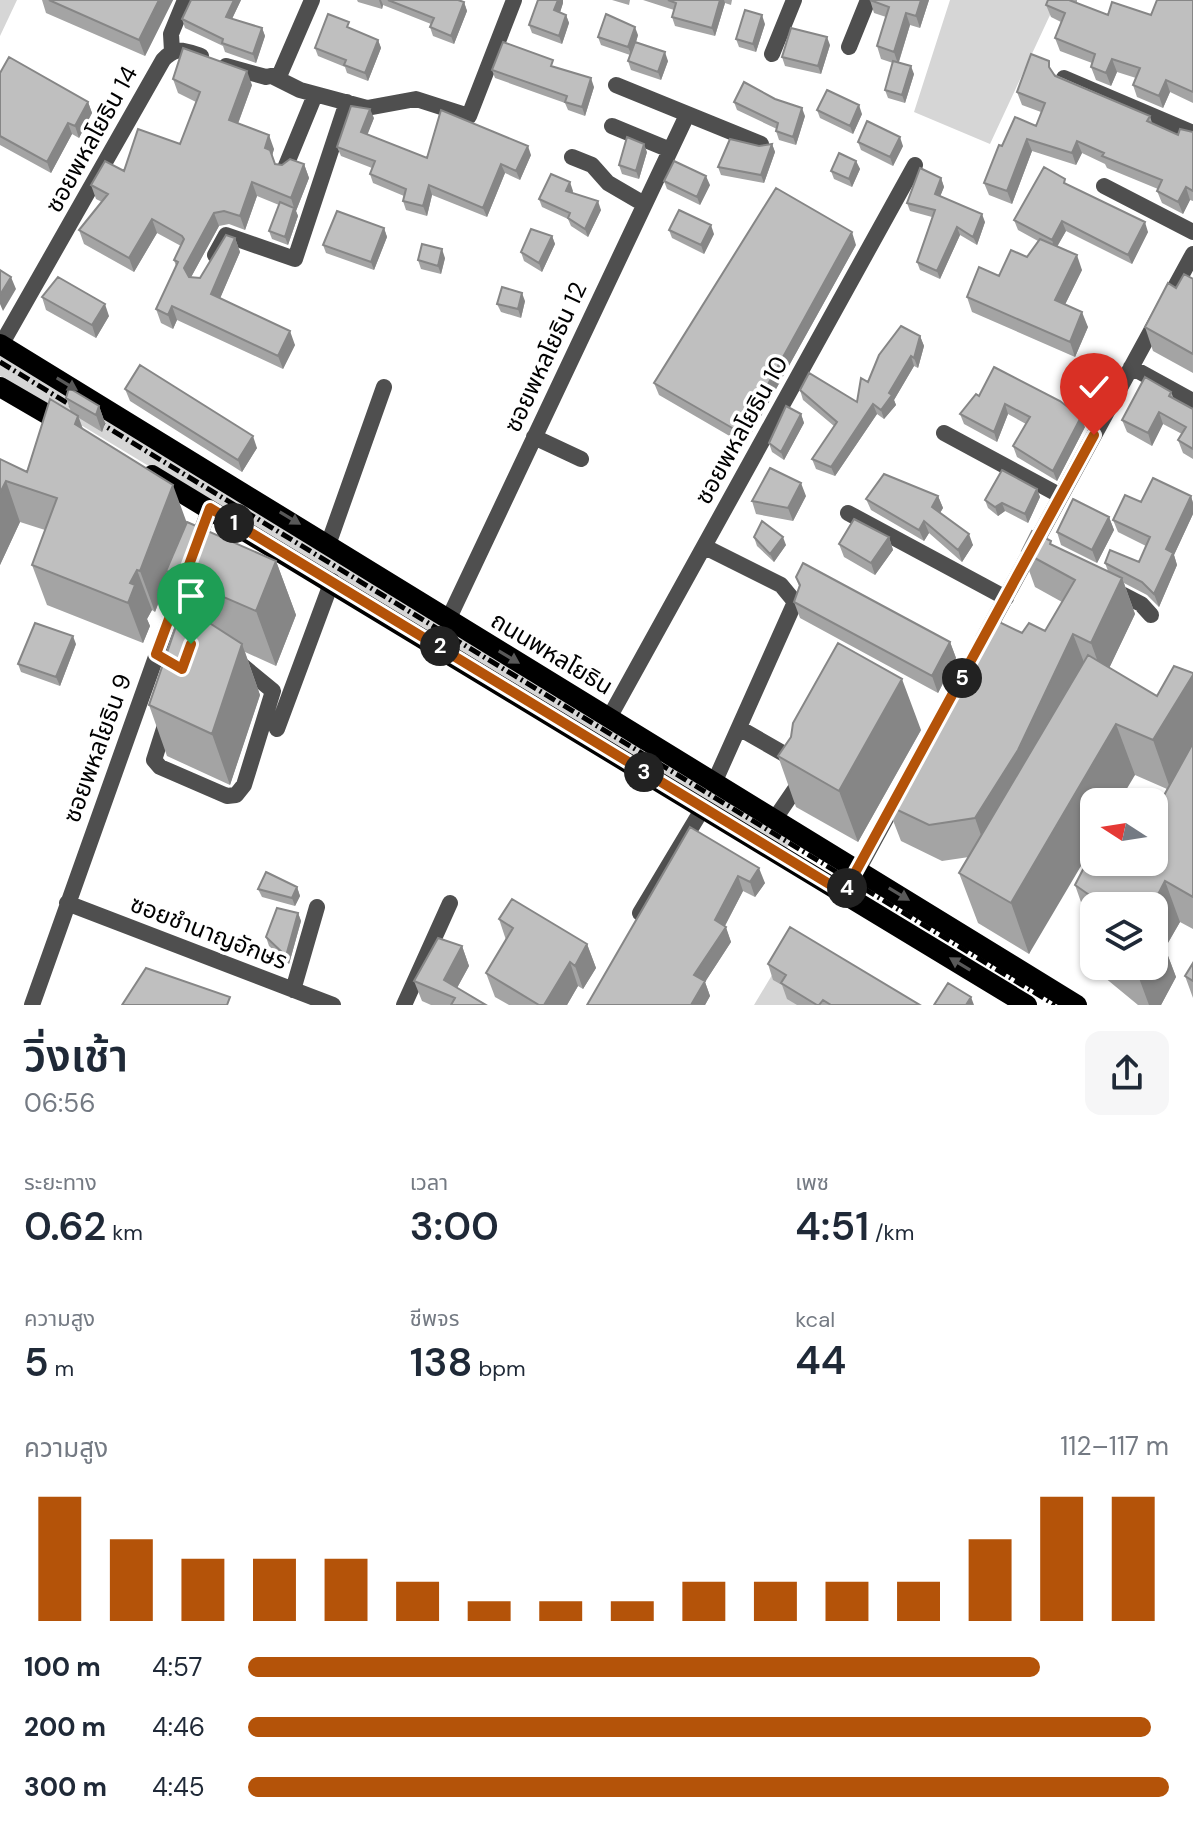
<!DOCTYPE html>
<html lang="th">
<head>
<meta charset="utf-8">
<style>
  body { margin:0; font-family:"DM Sans","Noto Sans Thai",sans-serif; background:#f6f6f7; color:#1f2937; height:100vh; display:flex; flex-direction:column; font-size:30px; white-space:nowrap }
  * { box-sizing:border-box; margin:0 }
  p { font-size:26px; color:#747a83 }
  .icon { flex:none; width:44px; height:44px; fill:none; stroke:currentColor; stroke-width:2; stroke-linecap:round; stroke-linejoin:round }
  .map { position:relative; height:1005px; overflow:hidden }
  .details { display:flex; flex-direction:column; background:#fff; flex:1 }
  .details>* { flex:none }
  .needle { width:52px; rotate:282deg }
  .buttons { position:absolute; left:1080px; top:788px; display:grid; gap:16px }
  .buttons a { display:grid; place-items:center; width:88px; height:88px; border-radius:16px; background:#fff; box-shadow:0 2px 6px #0004; font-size:40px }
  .pin { position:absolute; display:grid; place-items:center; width:68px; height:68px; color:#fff; margin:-82px -34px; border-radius:50% 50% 50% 0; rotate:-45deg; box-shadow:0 0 8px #0007 }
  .pin .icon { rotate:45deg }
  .km { position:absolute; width:40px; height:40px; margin:-20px; border-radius:50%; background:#222; color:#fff; font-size:22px; line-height:40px; text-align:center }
  .round { display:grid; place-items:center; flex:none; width:84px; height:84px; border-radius:16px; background:#f6f6f7 }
  .summary { display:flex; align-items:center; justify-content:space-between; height:136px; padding:0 24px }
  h1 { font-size:44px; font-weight:600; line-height:60px }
  .stats { display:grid; grid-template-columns:repeat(3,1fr); gap:12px; height:136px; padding:8px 24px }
  .stats div { display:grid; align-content:center }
  .stats b { font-size:40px; font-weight:600 }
  .stats small { font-size:22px; font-weight:400 }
  .stats p { font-size:22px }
  .chart { height:224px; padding:16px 24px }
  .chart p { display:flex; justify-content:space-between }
  .chart svg { width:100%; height:144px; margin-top:8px; stroke:#b45309; stroke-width:6 }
  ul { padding:0 24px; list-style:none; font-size:26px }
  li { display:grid; grid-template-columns:128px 96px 1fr; align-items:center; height:60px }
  li i { height:20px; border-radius:10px; background:#b45309 }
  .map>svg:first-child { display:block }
  .green { fill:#d6d6d6 }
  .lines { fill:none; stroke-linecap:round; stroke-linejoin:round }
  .street { stroke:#4f4f4f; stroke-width:16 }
  .primary { stroke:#000; stroke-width:20 }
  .rail { stroke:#000; stroke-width:5; stroke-dasharray:12 4 2 4; stroke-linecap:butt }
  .wall { fill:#a4a4a4 }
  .shaded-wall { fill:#868686 }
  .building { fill:#bfbfbf; stroke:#868686; stroke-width:2 }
  .oneway { fill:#595959 }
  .route-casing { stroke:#fff; stroke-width:16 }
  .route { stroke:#b45309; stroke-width:10 }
  .labels { text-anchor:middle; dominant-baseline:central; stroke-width:7; stroke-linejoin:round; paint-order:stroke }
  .street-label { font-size:24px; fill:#000; stroke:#fff }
</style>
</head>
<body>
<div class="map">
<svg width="1193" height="1005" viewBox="0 0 1193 1005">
  <rect width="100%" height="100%" fill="#fff"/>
  <path class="green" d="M0 0H17L0 36Z
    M950 0H1057L990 144 914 112Z
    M0 354 790 835 788 847 783 850 0 376Z
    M772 975 823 1005H754Z"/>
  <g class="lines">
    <path class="street" d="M849 47 868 0
      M172 51 171 34 185 0
      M772 54 794 0
      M226 66 266 77 280 74 312 0
      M274 77 300 90 367 108 416 99 469 116 514 0
      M1064 78 1193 133
      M616 85 761 144
      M612 126 670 150
      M572 157 592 165 608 183 644 204
      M285 168 315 95
      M1104 186 1193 232
      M215 255 226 235 295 259 347 102
      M1 345 163 60C176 46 183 50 201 56
      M1131 367 1193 401
      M944 433 1061 496
      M534 437 581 459
      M848 513 1006 598
      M329 542 384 387
      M705 547 781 585 795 602 714 783
      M195 548 210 508
      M1112 589 1141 604 1151 615
      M448 620 687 115
      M200 638 215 643 273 691 244 785 236 795 227 796 160 767 154 760 191 644Z
      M983 639 1193 254
      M609 718 915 165
      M739 728 800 763V782L774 820
      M277 729 332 581
      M858 870 900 793
      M67 903 333 1005
      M640 913 703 808
      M293 990 317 907
      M32 1005 183 581
      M404 1005 450 903"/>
    <path class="primary" d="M0 344C360 562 718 784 1077 1005
      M0 387 69 427
      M152 475 1027 1005"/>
    <path class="rail" d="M0 362 1055 1005"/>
  </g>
  <path class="wall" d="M42 0H173L145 56 46 13Z
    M191 0H241L232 19 262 28 265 36 256 63 225 52 223 46 185 28 182 19Z
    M357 0H458L464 2 467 11 454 44 433 36 430 27 431 24 383 5 382 9 358 2Z
    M538 0H563V3L560 12 566 15 569 23 562 44 532 33 529 25Z
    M612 0H630L629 5Z
    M643 0H732L731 5 725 3 715 36 675 26 672 17 674 10Z
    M870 0H929L920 28 910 25 899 62 914 74 905 103 888 98 885 90 893 63 881 59 877 46 886 17 874 13Z
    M1048 0H1077V3L1108 15H1151L1193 0V103L1170 92 1163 108 1137 97 1133 85 1136 78 1117 72 1111 86 1096 80 1091 67 1092 63 1060 51 1055 38 1061 22 1051 17 1046 5Z
    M765 24 756 52 739 47 736 39Z
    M351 29 378 40 381 48 368 81 347 73 345 67 318 56 315 48Z
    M638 35 636 42 668 61 661 80 631 70 628 61 630 55 601 45 598 37Z
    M830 45 821 74 785 66 782 57Z
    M556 67 594 87 585 116 568 110 565 103 495 78 492 70Z
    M0 73 88 102 92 113 79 138 72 134 51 173 0 145Z
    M1054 74 1150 116 1152 123 1178 135 1193 132V201L1190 200 1183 214 1162 203 1157 191 1158 189 1107 168 1105 164 1082 153 1076 165 1032 151 1012 204 989 195 984 183 1002 146 1036 126 1041 112 1022 105 1017 92Z
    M173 79 252 85 238 124 274 149 272 156 275 164H304L309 178 296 211 298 216 288 245 272 239 269 231 279 205 257 196 245 230 229 224 219 226 191 277 200 278 235 238 240 252 220 298 295 345 283 369 177 320 173 329 161 323 156 309 176 266 174 260 181 246 157 233 134 272 84 244 79 230 102 202 96 199 91 185 180 144 196 102 178 93Z
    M734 102 805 116 796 145 779 140 776 131 777 129 737 110Z
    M817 110 862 114 853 134 820 118Z
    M374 118 367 134 427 158 531 155 520 180 505 173 487 217 432 195 427 216 406 210 403 201 404 196 373 183 370 174 372 168 341 156 337 147Z
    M858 142 903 146 893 166 861 150Z
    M772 144 775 152 764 183 721 175 718 167 759 146Z
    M647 152 639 179 622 174 619 165Z
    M856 161 860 169 852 187 834 179 831 171Z
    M941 178 944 187 940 196 985 222 977 245 960 235 940 279 920 270 917 262 932 217 910 211 907 203Z
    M664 181 710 185 700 205 667 189Z
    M1067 184 1148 232 1132 264 1066 231 1057 247 1082 270 1065 304 1088 327 1075 357 972 312 967 297 1027 257 1038 241 1018 230 1014 220Z
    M573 191 572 193 601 210 588 237 571 226 568 219 542 207 539 199Z
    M384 228 387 237 374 270 326 253 323 245Z
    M669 230 714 234 704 254 672 238Z
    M552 236 555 244 542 272 524 261 521 252Z
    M856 245 745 445 659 395 654 383Z
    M445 258 441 274 421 269 418 260Z
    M1193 279V373L1153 351 1145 327 1176 288Z
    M42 297 109 316 96 338 46 310Z
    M525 301 521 318 501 312 497 304Z
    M920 336 924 346 918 368 914 366 894 400 896 405 884 419 877 414 835 476 816 469 812 459 834 426 803 400 800 390 857 402 868 382Z
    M125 389 257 448 242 472 130 401Z
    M1171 392 1174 399 1193 409V459L1183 453 1178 440 1182 434 1163 424 1152 446 1127 432 1122 420Z
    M979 396 1085 427 1057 481 1017 457 1013 446 1026 424 1008 414 997 442 964 424 960 414Z
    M66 398 99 406 105 423 102 432 79 418 83 429 187 522 276 561 296 615 276 666 245 652 260 695 230 785 167 756 149 705 181 613 168 578 155 612 152 610 147 619 150 626 143 643 47 605 32 565 45 530 20 522 0 565V459L27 472 71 412Z
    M801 414 804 423 784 460 772 452 769 443Z
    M1037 489 1040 497 1028 523 1005 511 998 516 988 508 985 500Z
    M806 496 793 521 756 514 752 501Z
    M938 496 943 508 940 513 973 545 962 562 929 533 924 541 871 510 866 499Z
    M1191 496 1193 503V514L1174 555 1177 565 1159 607 1147 595 1124 583 1135 614 1109 668 1157 696 1193 673V929L1180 922 1165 948 1176 977 1161 1005H1138L1104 977 1100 966H1154V906H1094V928L1089 925 1075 885 1157 808 1167 789 1135 775 1094 802 1029 954 978 923 959 873 969 857 942 861 901 841 887 805 1022 633 1045 631 1062 602 1035 587 1022 551 1053 545 1108 571 1105 563 1139 562 1146 546 1118 532 1113 520 1141 502Z
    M1109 517 1114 530 1097 563 1061 545 1057 532Z
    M754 537 786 545 774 562 757 546Z
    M889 537 893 550 875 575 844 557 839 544Z
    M796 577 950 642 956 658 938 693 800 618 794 602 799 586Z
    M76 644 60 686 21 672 18 664Z
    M921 730 858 842 796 807 778 756Z
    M690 827 765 883 755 897 743 891 725 926 731 942 705 982 710 996 705 1005Z
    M297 887 300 896 295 906 262 897 258 889Z
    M298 913 301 921 289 964 269 946 266 937Z
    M499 919 587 944 596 968 583 989 578 986 567 1005H509L495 997 486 973 506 940Z
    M462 946 469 966 457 988 486 1005H431L422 1001 414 981Z
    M1193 963V998L1185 976Z
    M768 964 920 1005H797L787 999 782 985 773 980Z"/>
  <path class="shaded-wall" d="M159 0H173L145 56 139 40Z
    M234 0H241L229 25 226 17Z
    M379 0H381L383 5 382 9Z
    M558 0H563V3L558 19 554 10Z
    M720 0H724L725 3 715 36 712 28Z
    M921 0H929L920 28 916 16Z
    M464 2 467 11 454 44 451 36Z
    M906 13 910 25 898 64 894 52Z
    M566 15 569 23 562 44 559 36Z
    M762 15 765 24 756 52 753 44Z
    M635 27 638 35 632 56 628 47Z
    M262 28 265 36 256 63 253 54Z
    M827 37 830 45 821 74 818 66Z
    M378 40 381 48 368 81 365 73Z
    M665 52 668 61 661 80 658 72Z
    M1112 59 1117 72 1111 86 1106 73Z
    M911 66 914 74 905 103 902 95Z
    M247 71 252 85 234 134 229 120Z
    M591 78 594 87 585 116 582 107Z
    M1166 80 1170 92 1163 108 1159 96Z
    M88 102 92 113 79 138 75 126Z
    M859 105 862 114 853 134 850 126Z
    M802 108 805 116 796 145 793 137Z
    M370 109 374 118 365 141 361 132Z
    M68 123 72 134 51 173 47 162Z
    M269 135 274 149 270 162 265 148Z
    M900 137 903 146 893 166 890 157Z
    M1027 139 1032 151 1012 204 1007 191Z
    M1077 141 1082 153 1076 165 1072 153Z
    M644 144 647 152 639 179 636 171Z
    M772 144 775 152 764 183 761 175Z
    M528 146 531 155 520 180 516 171Z
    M856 161 860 169 852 187 849 179Z
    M304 164 309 178 296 211 298 216 288 245 285 237 294 208 291 198Z
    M501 164 505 173 487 217 483 208Z
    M706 176 710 185 700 205 697 197Z
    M941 178 944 187 938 202 935 194Z
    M252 182 257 196 245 230 240 216Z
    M570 182 573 191 569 200 566 191Z
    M429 185 432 195 427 216 423 206Z
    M1186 187 1190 200 1183 214 1178 202Z
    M598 201 601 210 588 237 585 229Z
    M214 213 219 226 189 281 184 268Z
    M982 214 985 222 977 245 973 237Z
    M152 219 157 233 134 272 129 258Z
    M1062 221 1066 231 1055 250 1052 240Z
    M1145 222 1148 232 1132 264 1128 255Z
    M711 225 714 234 704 254 701 245Z
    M957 227 960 235 940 279 937 271Z
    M384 228 387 237 374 270 371 262Z
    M852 232 856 245 745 445 741 433Z
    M552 236 555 244 542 272 539 263Z
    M235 238 240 252 216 308 211 294Z
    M442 249 445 258 441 274 438 266Z
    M1077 255 1082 270 1060 315 1055 300Z
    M11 277 16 289 3 311 0 304V295Z
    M522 293 525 301 521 318 518 309Z
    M105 304 109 316 96 338 92 325Z
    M172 306 177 320 173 329 168 315Z
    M1082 312 1088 327 1075 357 1070 342Z
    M290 331 295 345 283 369 278 356Z
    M920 336 924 346 918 368 914 358Z
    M911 356 914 366 894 400 896 405 884 419 881 410 889 393Z
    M873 404 877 414 835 476 831 467Z
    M1005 404 1008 414 997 442 994 432Z
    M99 406 105 423 102 432 96 415Z
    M1159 412 1163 424 1152 446 1148 433Z
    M801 414 804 423 784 460 781 452Z
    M78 416 93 457 75 424Z
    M1081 417 1085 427 1057 481 1053 471Z
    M253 436 257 448 242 472 238 460Z
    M6 481 20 522 0 565V493Z
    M801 483 806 496 793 521 788 508Z
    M173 485 188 526 166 571 168 578 155 612 140 571Z
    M1037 489 1040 497 1028 523 1025 514Z
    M938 496 943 508 936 519 932 507Z
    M1191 496 1193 503V514L1174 555 1177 565 1159 607 1154 594 1166 549Z
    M1002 503 1005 511 998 516 995 507Z
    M1109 517 1114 530 1097 563 1092 550Z
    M924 521 929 533 924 541 919 530Z
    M969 534 973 545 962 562 958 550Z
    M783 537 786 545 774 562 770 554Z
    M889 537 893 550 875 575 871 563Z
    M276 561 296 615 276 666 256 611Z
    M137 570 152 610 147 619 150 626 143 643 128 603 130 583Z
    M1122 578 1135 614 1104 679 1091 643Z
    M1073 634 1087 670 988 855 975 818Z
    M73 636 76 644 60 686 56 677Z
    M950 642 956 658 938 693 932 676Z
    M242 644 260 695 230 785 212 734Z
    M1193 675V756L1171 791 1153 740Z
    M902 679 921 730 858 842 839 791Z
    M1116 724 1135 775 1119 802H1094V844L1029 954 1011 903Z
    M759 868 765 883 755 897 750 882Z
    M738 876 743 891 720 935 715 920Z
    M1165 881 1180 922 1165 948 1176 977 1161 1005H1149L1139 978 1145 966H1154V906H1152Z
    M297 887 300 896 295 906 292 898Z
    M298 913 301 921 289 964 286 956Z
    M726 927 731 942 705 982 710 996 705 1005H691L694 975Z
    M587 944 596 968 583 989 575 966Z
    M462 946 469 966 452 997 444 980Z
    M570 962 578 986 567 1005H544Z
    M971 997 974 1005H966Z"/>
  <path class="building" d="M49 0H159L139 40Z
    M191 0H234L226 17 262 28 253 54 222 43 223 39 182 19Z
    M388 0H458L464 2 451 36 430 27 434 18Z
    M538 0H558L554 10 566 15 559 36 529 25Z
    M668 0H720L712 28 672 17 676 3Z
    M870 0H921L916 16 906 13 894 52 877 46 889 7Z
    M1048 0H1069L1108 15 1112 2 1151 15 1157 0H1193V92L1166 80 1159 96 1133 85 1140 68 1112 59 1106 73 1091 67 1095 54 1055 38 1065 13 1046 5Z
    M745 10 762 15 753 44 736 39Z
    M328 14 349 22 347 27 378 40 365 73 344 65 346 60 315 48Z
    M606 14 635 27 628 47 598 37Z
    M791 28 827 37 818 66 782 57Z
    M503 42 553 60 551 66 591 78 582 107 565 102 567 96 492 70Z
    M635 42 665 52 658 72 628 61Z
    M183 48 247 71 229 120 269 135 265 148 270 150 275 164 282 165 290 159 304 164 291 198 252 182 240 216 224 211 214 213 184 268 189 277 200 278 226 235 235 238 211 294 290 331 278 356 172 306 168 315 156 309 178 262 174 260 184 239 182 236 152 219 129 258 79 230 108 194 91 185 105 161 124 171 138 129 180 144 200 92 173 79Z
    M1031 54 1049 61V67L1055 76 1150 116 1147 121 1178 135 1180 129 1193 132V191L1186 187 1178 202 1157 191 1162 180 1102 156 1104 153 1077 141 1072 153 1027 139 1007 191 984 183 999 145 1002 146 1015 117 1036 126 1045 103 1017 92Z
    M9 57 88 102 75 126 68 123 47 162 0 136V73Z
    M893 61 911 66 902 95 885 90Z
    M744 82 775 99 802 108 793 137 776 131 778 123 734 102Z
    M827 90 859 105 850 126 817 110Z
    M351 106 370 109 361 132 427 158 441 110 528 146 516 171 501 164 483 208 429 185 423 206 403 201 406 189 370 174 375 161 337 147Z
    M867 121 900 137 890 157 858 142Z
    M627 137 644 144 636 171 619 165Z
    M730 139 759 146 772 144 761 175 718 167Z
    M839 153 856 161 849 179 831 171Z
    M674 161 706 176 697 197 664 181Z
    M1044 167 1065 179 1064 183 1145 222 1128 255 1062 221 1052 240 1014 220Z
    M920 168 941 178 935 194 982 214 973 237 957 227 937 271 917 262 935 210 907 203Z
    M551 174 570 182 566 191 598 201 585 229 568 218 570 213 539 199Z
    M776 188 852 232 741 433 654 383Z
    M280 202 294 208 285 237 269 231Z
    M679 210 711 225 701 245 669 230Z
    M337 211 384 228 371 262 323 245Z
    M531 229 552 236 539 263 521 252Z
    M1040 239 1077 255 1055 300 1082 312 1070 342 967 297 979 267 999 276 1011 250 1027 257Z
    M422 244 442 249 438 266 418 260Z
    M0 270 11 277 0 295Z
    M1184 274 1193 279V354L1145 327 1168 283 1176 288Z
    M58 277 105 304 92 325 42 297Z
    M502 287 522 293 518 309 497 304Z
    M901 326 920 336 914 358 911 356 889 393 892 395 881 410 873 404 831 467 812 459 837 422 800 390 809 373 857 402 861 378 868 382 879 355Z
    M140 365 253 436 238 460 125 389Z
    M994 367 1060 401 1081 417 1053 471 1013 446 1030 417 1005 404 994 432 960 414 976 394 979 396Z
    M1145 377 1171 392 1169 396 1193 409V449L1178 440 1186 427 1159 412 1148 433 1122 420Z
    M69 388 99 406 96 415 66 398Z
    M50 399 78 416 75 424 173 485 140 571 137 570 130 583 135 585 128 603 32 565 57 498 6 481 0 493V459L27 472Z
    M786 406 801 414 781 452 769 443Z
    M770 468 801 483 788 508 752 501Z
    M1002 470 1037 489 1025 514 1002 503 995 507 985 500Z
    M884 474 938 496 932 507 969 534 958 550 924 521 919 530 866 499Z
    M1153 478 1191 496 1166 549 1173 553 1154 594 1142 582 1105 563 1110 550 1139 562 1150 537 1113 520 1125 495 1141 502Z
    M1073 499 1109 517 1092 550 1057 532Z
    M854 519 889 537 871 563 839 544Z
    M762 521 783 537 770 554 754 537Z
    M187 522 276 561 256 611 221 596 199 578 166 571Z
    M1032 531 1051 541 1050 544 1122 578 1091 643 1073 634 1018 750 975 818 929 825 887 805 989 617 1022 633 1029 623 1045 631 1075 580 1022 551Z
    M803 563 950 642 932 676 794 602 800 585 796 577Z
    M183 606 242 644 212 734 149 705Z
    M35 623 73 636 56 677 18 664Z
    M838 643 902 679 839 791 778 756 791 737 793 723Z
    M1088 655 1157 696 1174 666 1193 673V675L1153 740 1116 724 1011 903 959 873Z
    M1193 743V897L1165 881 1152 906H1105L1075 885 1094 848V862H1154V806L1157 808Z
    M1124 789 1147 802H1118Z
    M690 827 759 868 750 882 738 876 715 920 726 927 694 975 705 981 691 1005H587Z
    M266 872 297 887 292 898 258 889Z
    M512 899 587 944 575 966 570 962 544 1005H539L486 973 513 928 499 919Z
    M277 908 298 913 286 956 266 937Z
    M790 927 920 1005H831L823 1000 819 1005H817L781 983 786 975 768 964Z
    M1094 929V941L1090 937Z
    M1154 933 1161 937 1154 950Z
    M438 938 462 946 444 980 486 1005H451L455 998 414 981Z
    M1193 963V981L1185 976Z
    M1125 966H1145L1139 978Z
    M146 968 230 997 227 1005H122Z
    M948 983 971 997 966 1005H934Z"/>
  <defs><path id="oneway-solid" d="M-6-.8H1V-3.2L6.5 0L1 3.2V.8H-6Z" transform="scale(2)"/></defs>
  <g class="oneway">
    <use href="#oneway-solid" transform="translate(67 384) rotate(31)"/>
    <use href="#oneway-solid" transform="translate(290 518) rotate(31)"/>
    <use href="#oneway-solid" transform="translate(509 657) rotate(31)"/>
    <use href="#oneway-solid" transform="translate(899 894) rotate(31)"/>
    <use href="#oneway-solid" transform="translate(960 964) rotate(-149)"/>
  </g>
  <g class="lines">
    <g class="route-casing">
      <path id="route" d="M191 644 182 669 156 654 210 508 844 893 1094 435"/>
    </g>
    <use href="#route" class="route"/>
  </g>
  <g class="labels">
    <g class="street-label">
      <text transform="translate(91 139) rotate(-61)">ซอยพหลโยธิน 14</text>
      <text transform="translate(545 357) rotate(-65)">ซอยพหลโยธิน 12</text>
      <text transform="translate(741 430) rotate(-61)">ซอยพหลโยธิน 10</text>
      <text transform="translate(552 653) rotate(31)">ถนนพหลโยธิน</text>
      <text transform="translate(97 748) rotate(-70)">ซอยพหลโยธิน 9</text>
      <text transform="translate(209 932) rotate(21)">ซอยชำนาญอักษร</text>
    </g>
  </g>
</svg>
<div class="buttons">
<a><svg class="needle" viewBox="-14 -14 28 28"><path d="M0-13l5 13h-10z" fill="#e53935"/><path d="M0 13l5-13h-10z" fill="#747a83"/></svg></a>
<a><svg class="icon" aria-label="layers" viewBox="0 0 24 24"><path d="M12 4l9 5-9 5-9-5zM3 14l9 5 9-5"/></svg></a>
</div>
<div class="pin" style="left:191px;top:644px;background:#1e9e55"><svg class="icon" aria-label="arrive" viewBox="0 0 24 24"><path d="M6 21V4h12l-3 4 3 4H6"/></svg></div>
<div class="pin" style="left:1094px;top:435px;background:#d93025"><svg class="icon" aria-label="check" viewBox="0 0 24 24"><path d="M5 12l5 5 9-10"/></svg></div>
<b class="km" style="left:234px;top:523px">1</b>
<b class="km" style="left:440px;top:646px">2</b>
<b class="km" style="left:644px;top:772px">3</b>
<b class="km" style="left:847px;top:888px">4</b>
<b class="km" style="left:962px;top:678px">5</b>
</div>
<section class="details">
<div class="summary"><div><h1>วิ่งเช้า</h1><p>06:56</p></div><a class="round"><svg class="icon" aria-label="share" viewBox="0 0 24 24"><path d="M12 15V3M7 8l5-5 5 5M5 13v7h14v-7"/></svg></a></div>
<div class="stats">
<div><p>ระยะทาง</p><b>0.62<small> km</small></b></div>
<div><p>เวลา</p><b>3:00</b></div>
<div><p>เพซ</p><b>4:51<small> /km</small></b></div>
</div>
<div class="stats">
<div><p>ความสูง</p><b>5<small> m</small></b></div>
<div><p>ชีพจร</p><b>138<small> bpm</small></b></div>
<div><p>kcal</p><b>44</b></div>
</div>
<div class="chart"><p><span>ความสูง</span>112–117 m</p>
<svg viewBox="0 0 160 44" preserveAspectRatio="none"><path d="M5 44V6M15 44V19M25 44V25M35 44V25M45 44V25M55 44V32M65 44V38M75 44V38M85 44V38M95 44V32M105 44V32M115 44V32M125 44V32M135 44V19M145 44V6M155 44V6"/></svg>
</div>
<ul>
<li><b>100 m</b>4:57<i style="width:86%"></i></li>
<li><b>200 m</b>4:46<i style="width:98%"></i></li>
<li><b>300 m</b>4:45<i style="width:100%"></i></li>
</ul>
</section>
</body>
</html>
